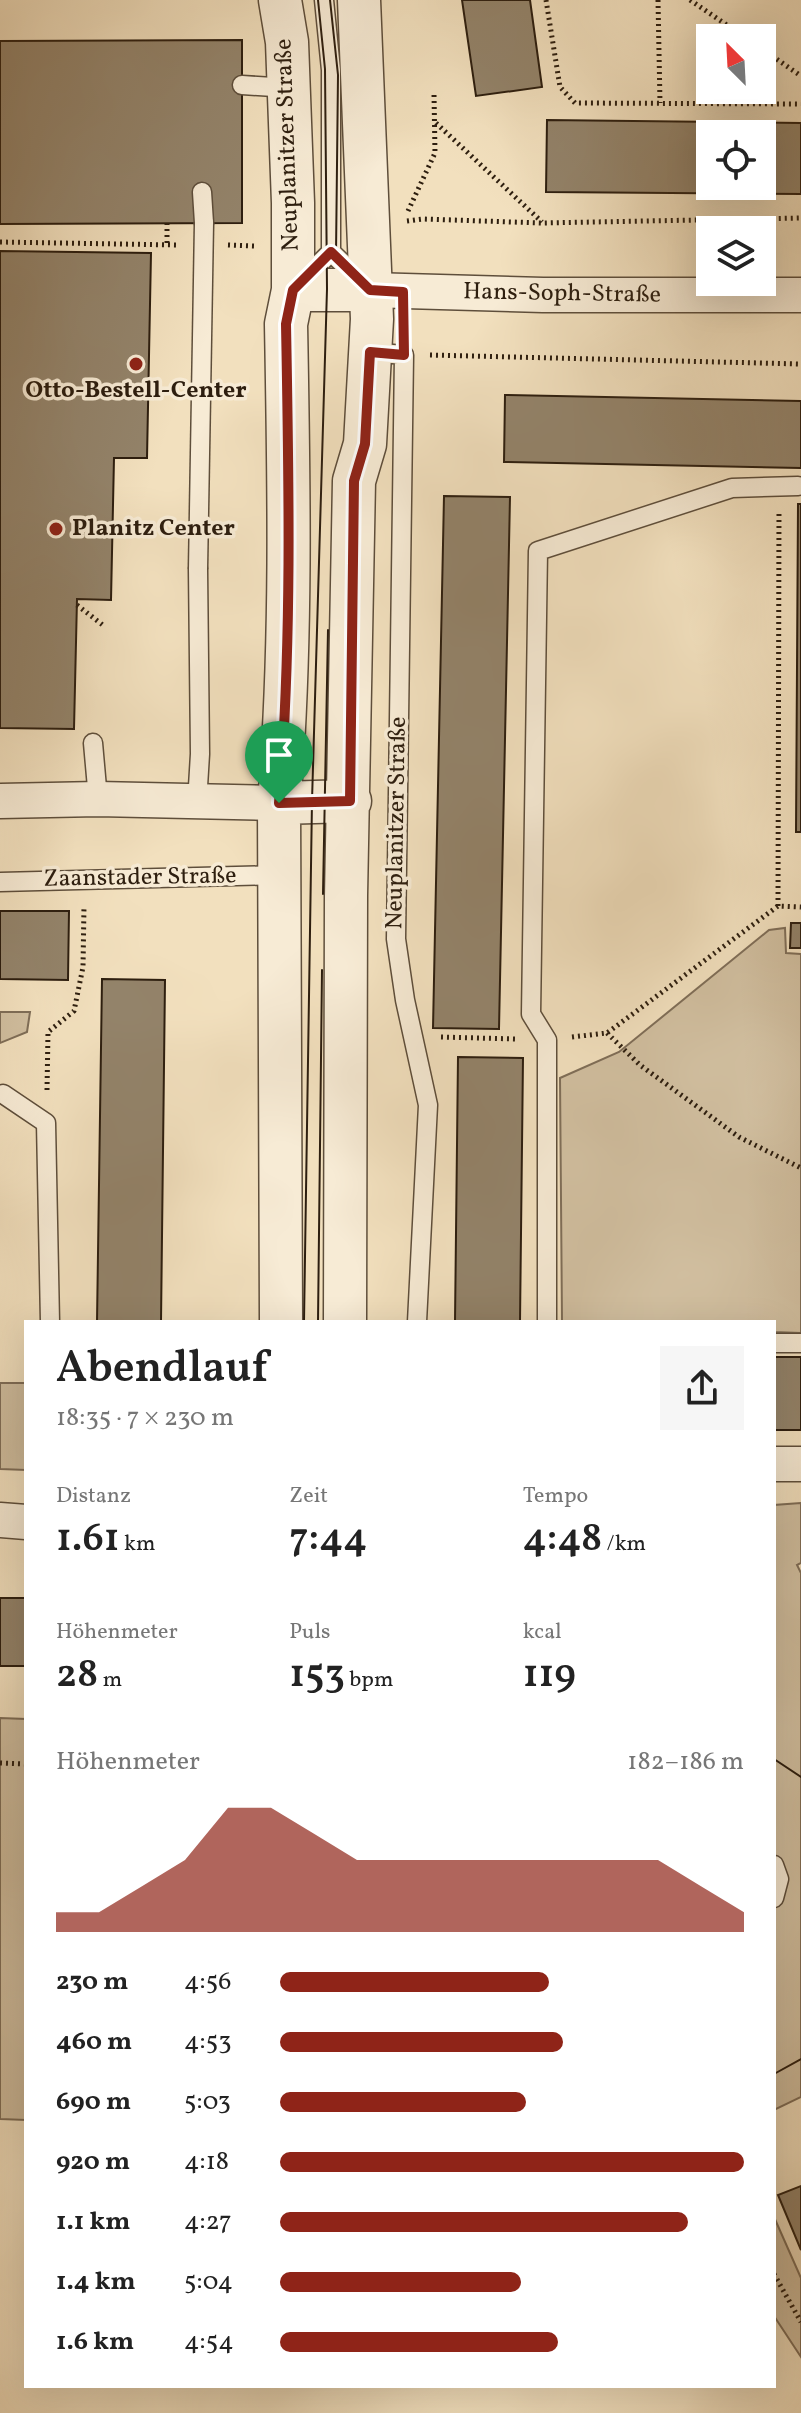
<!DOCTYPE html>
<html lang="de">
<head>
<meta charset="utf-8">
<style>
  body { margin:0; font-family:Vollkorn,serif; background:#f6f6f6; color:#222; height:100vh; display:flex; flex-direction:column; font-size:30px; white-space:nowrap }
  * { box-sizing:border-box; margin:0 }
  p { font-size:26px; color:#767676 }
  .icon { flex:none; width:44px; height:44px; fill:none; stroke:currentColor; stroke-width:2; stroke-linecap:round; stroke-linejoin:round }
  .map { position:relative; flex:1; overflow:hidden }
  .details { position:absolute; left:24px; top:1320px; width:752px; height:1068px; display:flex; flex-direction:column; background:#fff; border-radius:0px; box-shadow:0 8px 32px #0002 }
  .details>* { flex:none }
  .needle { width:52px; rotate:336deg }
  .tools { position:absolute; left:696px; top:24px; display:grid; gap:16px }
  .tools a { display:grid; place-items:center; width:80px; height:80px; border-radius:0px; background:#fff; box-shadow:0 8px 32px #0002; font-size:40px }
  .pin { position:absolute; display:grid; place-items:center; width:68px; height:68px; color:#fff; margin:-82px -34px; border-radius:50% 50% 50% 0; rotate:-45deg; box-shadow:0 0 8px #0007 }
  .pin .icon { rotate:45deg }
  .round { display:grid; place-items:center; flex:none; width:84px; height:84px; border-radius:0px; background:#f6f6f6 }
  .summary { display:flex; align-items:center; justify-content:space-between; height:136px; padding:0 32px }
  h1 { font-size:44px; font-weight:600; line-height:60px }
  .metrics { display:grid; grid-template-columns:repeat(3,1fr); gap:12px; height:136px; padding:8px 32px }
  .metrics div { display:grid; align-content:center }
  .metrics b { font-size:40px; font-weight:600 }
  .metrics small { font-size:22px; font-weight:400 }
  .metrics p { font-size:22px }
  .chart { height:224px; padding:16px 32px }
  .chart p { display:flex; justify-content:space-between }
  .chart svg { width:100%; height:144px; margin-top:8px; fill:#8f2418; opacity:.7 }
  ul { padding:0 32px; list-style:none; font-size:26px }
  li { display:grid; grid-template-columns:128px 96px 1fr; align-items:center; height:60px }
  li i { height:20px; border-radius:10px; background:#8f2418 }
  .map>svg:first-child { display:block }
  .green { fill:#d1bfa0; stroke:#7f6e58; stroke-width:2 }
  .building { fill:#93836a; stroke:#2d1e0f; stroke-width:2; fill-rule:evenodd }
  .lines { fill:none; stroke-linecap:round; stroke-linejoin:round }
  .service-casing { stroke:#5e4e3b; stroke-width:21 }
  .minor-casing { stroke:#5e4e3b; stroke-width:37 }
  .tertiary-casing { stroke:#5e4e3b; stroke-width:45 }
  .path { stroke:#2d1e0f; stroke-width:5; stroke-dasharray:2 4; stroke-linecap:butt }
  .service { stroke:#f7ebd5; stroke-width:18 }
  .minor { stroke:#f7ebd5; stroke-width:34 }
  .tertiary { stroke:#f7ebd5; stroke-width:42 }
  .tram { stroke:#2d1e0f; stroke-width:2 }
  .service-bridge-casing { stroke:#5e4e3b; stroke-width:21; stroke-linecap:butt }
  .service-bridge { stroke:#f7ebd5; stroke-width:18 }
  .route-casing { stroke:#fff; stroke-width:16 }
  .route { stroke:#8f2418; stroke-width:10 }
  .poi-dot { fill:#8f2418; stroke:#f7ebd5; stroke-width:3 }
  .labels { text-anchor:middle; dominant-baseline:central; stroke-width:7; stroke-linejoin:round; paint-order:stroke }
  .street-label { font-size:24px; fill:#2d1e0f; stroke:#f7ebd5 }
  .poi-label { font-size:24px; font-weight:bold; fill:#2d1e0f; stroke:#f7ebd5 }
</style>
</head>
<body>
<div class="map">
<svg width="801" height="2413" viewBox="0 0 801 2413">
  <rect width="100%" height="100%" fill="#f2e0be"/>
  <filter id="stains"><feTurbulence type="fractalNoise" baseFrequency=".0025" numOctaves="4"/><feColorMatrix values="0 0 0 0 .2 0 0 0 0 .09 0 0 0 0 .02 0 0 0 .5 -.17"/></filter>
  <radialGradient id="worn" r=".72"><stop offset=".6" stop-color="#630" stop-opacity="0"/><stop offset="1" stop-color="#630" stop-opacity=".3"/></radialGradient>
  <path class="green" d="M785 928 786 953 801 954V1333L774 1332V1322H562L560 1078 619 1052 769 930Z
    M0 1012H30L27 1032 0 1043Z
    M0 1383H26V1470L0 1469Z
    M801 1503V1563L797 1565 801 1573V2097L774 2110V1505Z
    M0 1718 26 1719V2120L0 2119Z
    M774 2217 801 2278V2357L774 2316Z"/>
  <path class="building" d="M462 0H530L542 87 476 96Z
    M242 40V223L0 224V41Z
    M547 120 801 123V194L546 192ZM710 134H762V186H710Z
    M0 251 151 253 147 458H114L111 600 77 599 74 729 0 728Z
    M505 395 801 401V468L504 462Z
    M444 496 510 497 499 1029 433 1028Z
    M798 504H801V832H796Z
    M0 911H69L68 980 0 979Z
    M791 923H801V948H790Z
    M102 979 165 980 161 1322H97Z
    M458 1057 523 1058 520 1322H455Z
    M774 1357H801V1430H774Z
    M0 1598H26V1666H0Z
    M801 2186V2250L778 2195Z"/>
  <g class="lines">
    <g class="service-casing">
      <path id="service" d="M242 85 289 88
        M202 192 204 223
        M331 252 365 285
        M296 287 331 252V70L324 0
        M370 352 404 355 396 939 405 1000 428 1105 417 1322
        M93 743 98 799
        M197 803 200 754 198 569
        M0 882 280 875
        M3 1094 46 1123 50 1322
        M547 1322V1040L531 1014 538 551 732 488 798 486
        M774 1343H801
        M774 1865 779 1879 774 1898"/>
    </g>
    <g class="minor-casing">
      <path id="minor" d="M370 290 543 295H801
        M0 801 98 799 279 803
        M774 1464H801
        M0 1520 26 1522"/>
    </g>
    <g class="tertiary-casing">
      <path id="tertiary" d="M280 0 287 42 293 203V290L286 324C289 484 292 644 279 803L281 1322
        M293 290H370
        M279 803 350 801
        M345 1322 346 896 354 481 365 444 372 319 359 0"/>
    </g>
    <path class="path" d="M546 0 560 87 575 103 801 104
      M658 0 660 103
      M690 0 746 38
      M762 49 801 76
      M436 123 542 222
      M408 211 435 153 434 94
      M407 221 423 219 542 223 801 218
      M167 223V245
      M0 242 178 245
      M228 245 254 246
      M430 355 801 364
      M77 605 104 626
      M778 906 779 511
      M607 1033 640 1065 739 1137 801 1168
      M441 1037 515 1039
      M572 1037 607 1033 778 906 801 907
      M47 1090 48 1032 74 1011 83 967 84 906
      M0 1763 26 1764
      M774 2156H776
      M774 2274 801 2322"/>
    <use href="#service" class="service"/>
    <use href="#minor" class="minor"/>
    <use href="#tertiary" class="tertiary"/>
    <path class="tram" d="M330 0 338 75 336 254
      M323 894 328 630
      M304 1322 312 801 327 289 325 69 318 0
      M318 1322 322 970
      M774 1759 801 1777
      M774 2074 801 2059"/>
    <g class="service-bridge-casing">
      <path id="service-bridge" d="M198 569 204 223"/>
    </g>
    <use href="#service-bridge" class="service-bridge"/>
  </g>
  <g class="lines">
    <g class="route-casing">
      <path id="route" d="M331 252 370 290 403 292 404 355 370 352 365 444 354 481 350 801 279 803C292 644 289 484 286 324L293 290Z"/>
    </g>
    <use href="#route" class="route"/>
  </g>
  <g class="poi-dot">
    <circle cx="136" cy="364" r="8"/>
    <circle cx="56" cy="529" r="8"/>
  </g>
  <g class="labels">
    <g class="street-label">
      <text transform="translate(288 145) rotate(-92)">Neuplanitzer Straße</text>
      <text transform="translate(562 294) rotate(1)">Hans-Soph-Straße</text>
      <text transform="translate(397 823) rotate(-89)">Neuplanitzer Straße</text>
      <text transform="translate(140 878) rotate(-1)">Zaanstader Straße</text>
    </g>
    <g class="poi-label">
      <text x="136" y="391">Otto-Bestell-Center</text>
      <text x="72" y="529" text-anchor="start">Planitz Center</text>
    </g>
  </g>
  <rect width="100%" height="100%" filter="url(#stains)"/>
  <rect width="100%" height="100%" fill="url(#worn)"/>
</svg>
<div class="tools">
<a><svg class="needle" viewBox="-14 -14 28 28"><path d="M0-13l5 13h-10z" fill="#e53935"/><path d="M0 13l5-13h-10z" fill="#767676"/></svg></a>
<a><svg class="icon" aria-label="locate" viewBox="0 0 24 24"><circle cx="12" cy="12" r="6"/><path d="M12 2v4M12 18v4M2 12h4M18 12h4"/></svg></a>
<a><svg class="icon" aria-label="layers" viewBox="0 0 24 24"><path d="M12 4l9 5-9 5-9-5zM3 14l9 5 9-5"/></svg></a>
</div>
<div class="pin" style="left:279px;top:803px;background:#1e9e55"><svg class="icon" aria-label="arrive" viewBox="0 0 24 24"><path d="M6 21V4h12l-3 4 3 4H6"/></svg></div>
<section class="details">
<div class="summary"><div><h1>Abendlauf</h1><p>18:35 · 7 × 230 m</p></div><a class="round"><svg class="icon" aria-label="share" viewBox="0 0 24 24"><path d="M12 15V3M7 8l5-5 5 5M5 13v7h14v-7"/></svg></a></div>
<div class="metrics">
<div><p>Distanz</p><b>1.61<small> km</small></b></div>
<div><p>Zeit</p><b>7:44</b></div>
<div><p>Tempo</p><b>4:48<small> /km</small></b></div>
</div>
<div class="metrics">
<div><p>Höhenmeter</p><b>28<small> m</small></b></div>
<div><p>Puls</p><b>153<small> bpm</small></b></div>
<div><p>kcal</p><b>119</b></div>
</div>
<div class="chart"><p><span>Höhenmeter</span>182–186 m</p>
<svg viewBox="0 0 160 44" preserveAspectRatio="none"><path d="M0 44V38L10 38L20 30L30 22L40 6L50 6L60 14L70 22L80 22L90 22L100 22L110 22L120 22L130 22L140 22L150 30L160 38V44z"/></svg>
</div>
<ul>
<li><b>230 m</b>4:56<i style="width:58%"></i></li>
<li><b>460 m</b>4:53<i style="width:61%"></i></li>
<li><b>690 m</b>5:03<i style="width:53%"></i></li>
<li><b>920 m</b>4:18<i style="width:100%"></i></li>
<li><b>1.1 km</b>4:27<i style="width:88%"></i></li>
<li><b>1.4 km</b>5:04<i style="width:52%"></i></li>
<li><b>1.6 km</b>4:54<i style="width:60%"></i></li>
</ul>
</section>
</div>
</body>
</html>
